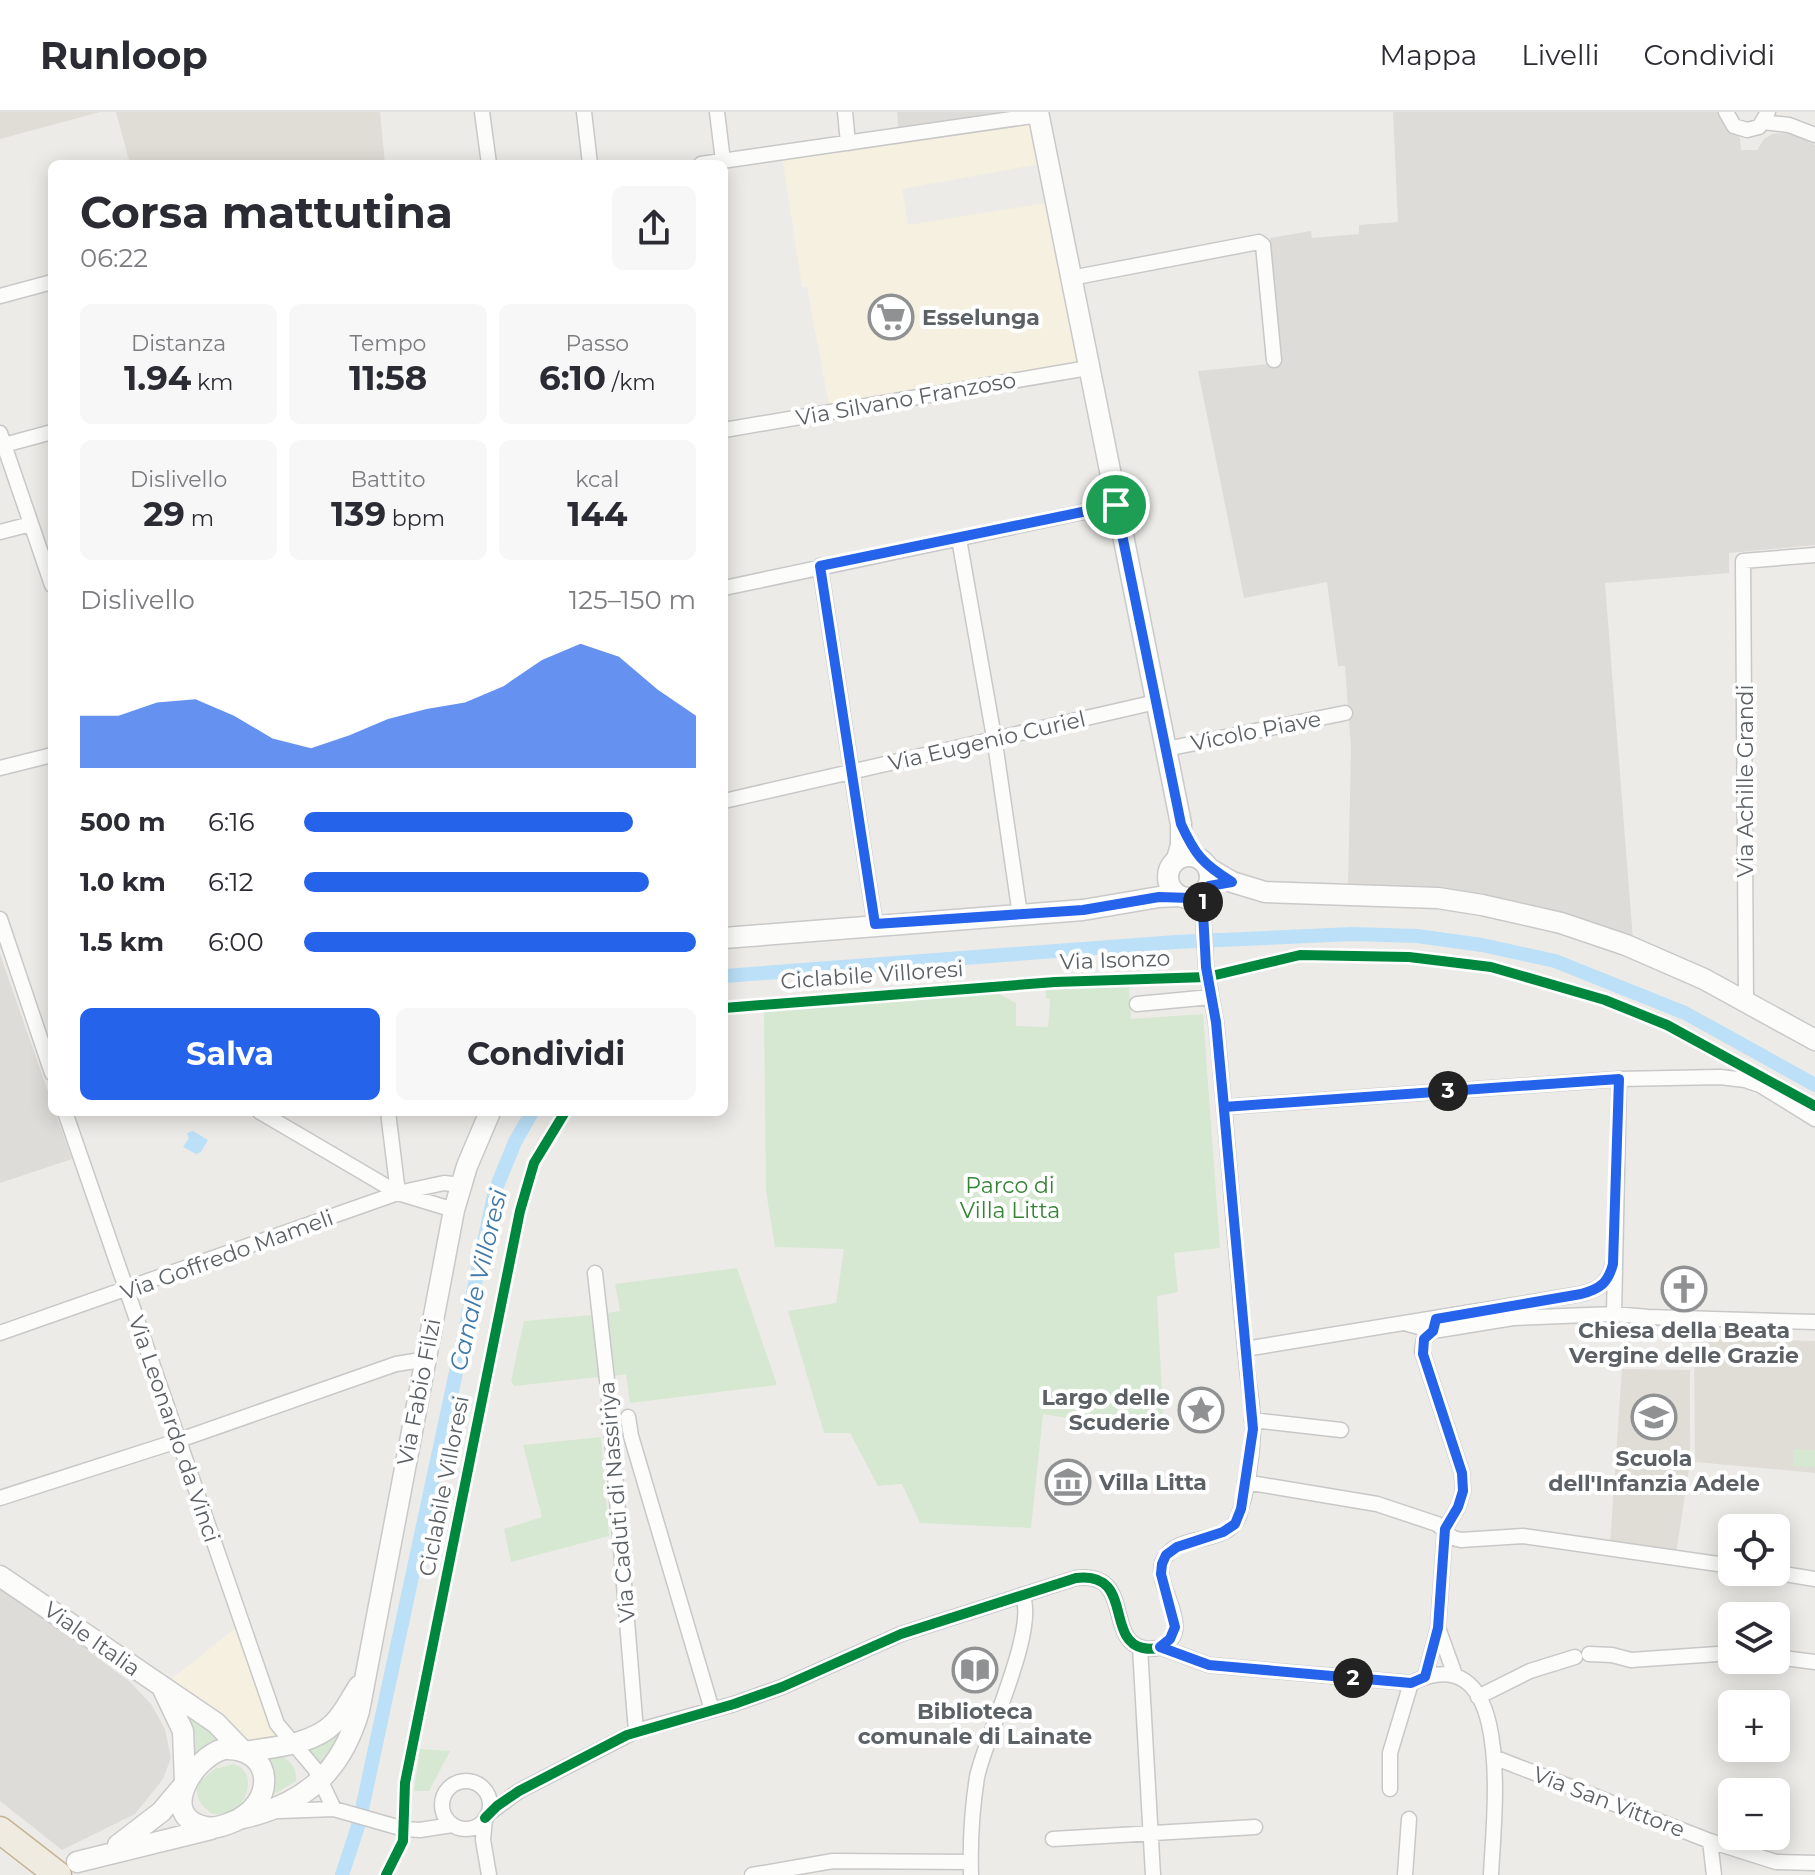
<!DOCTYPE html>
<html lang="it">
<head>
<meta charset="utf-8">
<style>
  body { margin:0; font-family:Montserrat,sans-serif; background:#f7f7f7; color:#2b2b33; height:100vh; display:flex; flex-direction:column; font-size:30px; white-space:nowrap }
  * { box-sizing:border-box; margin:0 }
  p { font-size:26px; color:#7c7c81 }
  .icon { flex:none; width:44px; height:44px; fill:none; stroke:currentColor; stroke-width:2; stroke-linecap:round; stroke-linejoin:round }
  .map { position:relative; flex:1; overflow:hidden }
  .side { position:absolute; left:48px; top:48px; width:680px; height:956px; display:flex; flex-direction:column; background:#fff; border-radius:12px; box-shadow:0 4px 20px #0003 }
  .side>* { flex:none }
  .controls { position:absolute; left:1718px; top:1402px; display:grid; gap:16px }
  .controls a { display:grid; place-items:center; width:72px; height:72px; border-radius:12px; background:#fff; box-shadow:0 4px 20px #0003; font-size:40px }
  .pin { position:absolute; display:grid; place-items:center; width:68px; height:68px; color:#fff; margin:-34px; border:4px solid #fff; border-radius:50%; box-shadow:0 2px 8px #0007 }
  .km { position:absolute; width:40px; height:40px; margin:-20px; border-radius:50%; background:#222; color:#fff; font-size:22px; line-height:40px; text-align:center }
  .round { display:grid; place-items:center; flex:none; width:84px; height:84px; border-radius:12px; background:#f7f7f7 }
  .overview { display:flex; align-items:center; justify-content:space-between; height:136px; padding:0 32px }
  h1 { font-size:44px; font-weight:700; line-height:60px }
  .stats { display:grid; grid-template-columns:repeat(3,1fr); gap:12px; height:136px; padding:8px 32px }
  .stats div { display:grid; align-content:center; border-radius:12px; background:#f7f7f7; text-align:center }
  .stats b { font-size:34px; font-weight:700 }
  .stats small { font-size:22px; font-weight:400 }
  .stats p { font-size:22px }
  .chart { height:224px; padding:16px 32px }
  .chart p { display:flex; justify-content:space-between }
  .chart svg { width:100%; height:144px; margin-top:8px; fill:#2563eb; opacity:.7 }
  .button { display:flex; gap:16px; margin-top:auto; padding:16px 32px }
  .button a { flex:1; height:92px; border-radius:12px; background:#2563eb; color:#fff; font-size:32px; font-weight:700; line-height:92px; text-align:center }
  .button a+a { background:#f7f7f7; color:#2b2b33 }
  ul { padding:0 32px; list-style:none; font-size:26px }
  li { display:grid; grid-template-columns:128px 96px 1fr; align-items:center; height:60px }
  li i { height:20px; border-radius:10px; background:#2563eb }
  header { display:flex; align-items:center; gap:48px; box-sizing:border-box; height:112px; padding:0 40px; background:#fff; border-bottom:2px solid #e1e1e2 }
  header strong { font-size:38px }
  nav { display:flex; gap:44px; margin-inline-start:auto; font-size:28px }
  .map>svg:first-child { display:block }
  .commercial { fill:#f6f0e0 }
  .industrial { fill:#dedcd8 }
  .education { fill:#e0ddd7 }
  .green { fill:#d6e8d2 }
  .water { fill:#bbe0f8 }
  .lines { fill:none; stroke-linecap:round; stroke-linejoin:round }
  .canal { stroke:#bbe0f8; stroke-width:14 }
  .street-casing { stroke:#c8c8c8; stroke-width:17 }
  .secondary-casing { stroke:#c9c9c9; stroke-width:23 }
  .highway-casing { stroke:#c5b393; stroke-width:29 }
  .street { stroke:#fcfcfb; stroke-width:14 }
  .secondary { stroke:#fcfcfb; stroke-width:20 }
  .highway { stroke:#f0ebe1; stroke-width:26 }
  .cycleway-casing { stroke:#fff; stroke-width:15 }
  .cycleway { stroke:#00873e; stroke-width:10 }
  .route-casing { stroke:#fff; stroke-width:16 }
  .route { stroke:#2563eb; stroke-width:10 }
  .labels { text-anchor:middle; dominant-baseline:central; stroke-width:8; stroke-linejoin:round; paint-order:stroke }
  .poi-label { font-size:22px; font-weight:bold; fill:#5c6165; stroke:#fff }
  .street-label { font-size:22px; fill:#5c6165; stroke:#fff }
  .park-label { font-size:22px; fill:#358435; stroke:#fff }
  .water-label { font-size:24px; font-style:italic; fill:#3e78a8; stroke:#fff }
</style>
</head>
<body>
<header>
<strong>Runloop</strong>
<nav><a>Mappa</a><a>Livelli</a><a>Condividi</a></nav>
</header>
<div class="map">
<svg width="1815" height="1763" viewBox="0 0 1815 1763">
  <rect width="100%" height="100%" fill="#edebe7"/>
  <path class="commercial" d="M1036 6 1045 51 902 77 908 113 1053 90 1086 255 830 299 807 175H802L782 44Z
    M238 1514 282 1630 248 1637 163 1574Z"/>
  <path class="industrial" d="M897 0H1035L899 21Z
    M1393 0H1719L1740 26 1741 38H1757L1764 27 1772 22 1782 21 1792 22 1815 33V433L1729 441V461L1605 471 1633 828 1348 775 1351 637 1345 554H1338L1327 470 1244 486 1198 259 1281 251 1270 126 1311 119 1312 126 1359 122V113L1398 110Z
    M0 842 52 991V1000H55L72 1047 0 1071Z
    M0 1472 130 1570 151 1592 165 1617 171 1646 163 1667 135 1702 62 1738 0 1689Z"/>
  <path class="education" d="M0 0H100L0 27Z
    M116 0H380L385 52H130Z
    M1694 1226 1815 1229V1361L1695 1350Z
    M1622 1257 1690 1258V1351L1676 1442 1610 1432Z"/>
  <path class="green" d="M1129 873 1131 907 1203 902 1220 1136 1174 1141 1178 1180 1157 1184 1164 1322 1043 1302 1031 1416 920 1411 902 1372 878 1374 850 1321H824L788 1199 836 1191 844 1137 775 1135 766 1079 764 900 997 881 1016 891V914L1048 915 1050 887 1046 886V878Z
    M737 1156 777 1273 630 1291 626 1262 614 1264 607 1201 620 1199 615 1172Z
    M593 1203 599 1265 514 1274 511 1269 524 1209Z
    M601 1325 609 1424 511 1450 504 1417 542 1405 523 1333Z
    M1794 1337 1815 1338V1355L1793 1354Z
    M185 1598 229 1629 193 1646 190 1613Z
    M350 1605 327 1645 319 1653 305 1633Z
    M420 1637 450 1639 429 1679H414Z
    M280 1643C291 1649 297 1656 296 1669L268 1686 262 1644Z
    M233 1652 241 1655 247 1663C252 1686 236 1704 213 1702 201 1695 195 1685 197 1672L215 1657Z"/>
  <path class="water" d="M193 1019 208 1028 201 1040 196 1042 183 1035 189 1026 187 1021Z"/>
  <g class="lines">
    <path class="canal" d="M724 864 1176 830 1352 822 1417 824 1482 833 1555 849 1685 901 1815 973
      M342 1763 359 1711 495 1079 515 1030 532 1000"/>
    <g class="street-casing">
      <path id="street" d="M482 0 489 52
        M584 0 590 52
        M717 0 723 49
        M845 0 848 31
        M1726 0 1734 14 1747 18 1759 15 1768 0
        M1763 10 1789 13 1815 23
        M701 52 1039 3
        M1071 166 1259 130 1263 133 1274 248
        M0 184 52 170
        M724 318 1088 256
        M0 321 52 473
        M4 333 52 320
        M0 420 31 412
        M959 427 995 631 1020 803
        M820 454 875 812
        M724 476 1116 393
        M1166 637 1345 601
        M0 656 52 643
        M724 689 1156 590
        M0 807 52 961
        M1746 889 1743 449 1815 443
        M1137 892 1211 885
        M1224 995 1619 967 1720 965 1745 968 1760 973 1815 1007
        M65 1000 277 1612 315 1657 334 1697
        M260 1000 398 1081 454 1098
        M388 1000 398 1081
        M595 1161 608 1277 636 1619
        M1614 1202 1619 967
        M1408 1212 1433 1219 1513 1206 1614 1202 1648 1205 1815 1210
        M1433 1214V1219L1424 1227 1422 1239 1462 1361 1463 1379 1458 1395 1445 1417 1438 1516 1455 1563
        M0 1221 398 1081 444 1071 461 1073
        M1245 1237 1581 1182C1600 1177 1608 1171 1613 1152
        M628 1305 631 1324 712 1598
        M1252 1308 1341 1318
        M1245 1370 1377 1392 1437 1412 1453 1426 1461 1428 1523 1424 1732 1454
        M0 1386 171 1331 396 1252 415 1249 425 1252
        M1772 1460 1815 1467
        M1140 1535 1153 1763
        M1160 1535 1209 1553 1411 1571
        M1589 1542 1612 1543 1631 1548 1732 1541
        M1776 1545 1815 1550
        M1425 1565 1438 1516
        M1411 1571C1518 1520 1493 1709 1491 1763
        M1478 1585 1530 1559 1575 1545
        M1496 1646 1710 1729 1776 1750 1815 1751
        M442 1693a24 24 0 1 1 48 0a24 24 0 1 1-48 0Z
        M1390 1677V1641L1411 1571
        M279 1699 334 1697 404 1717 420 1718 452 1713
        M488 1702 519 1679 636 1619 734 1592 782 1575 901 1522 1076 1466C1134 1459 1105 1528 1143 1536 1148 1537 1156 1537 1161 1535 1196 1518 1155 1477 1162 1452 1172 1418 1229 1436 1239 1403 1247 1377 1252 1346 1253 1319 1254 1301 1250 1283 1248 1265 1245 1237 1242 1209 1240 1181 1232 1090 1225 1000 1216 910L1206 855 1202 782
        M485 1706 483 1728 489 1763
        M1053 1727 1255 1715
        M1710 1729 1714 1763
        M752 1763 833 1749 970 1750
        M971 1763C970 1731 972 1697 977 1665 985 1626 1039 1515 1022 1483
        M1405 1763 1409 1707"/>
    </g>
    <g class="secondary-casing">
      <path id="secondary" d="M1038 0 1181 712V733L1177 747
        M1168 765a21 21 0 1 1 42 0a21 21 0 1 1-42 0Z
        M1208 756 1232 770 1265 780 1438 786 1482 793 1561 811 1626 833 1704 867 1815 928
        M724 826 1083 798 1159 785 1180 784
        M0 1464 216 1611 244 1640
        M163 1577 183 1619 185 1670
        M224 1637C276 1635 277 1694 230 1711 222 1714 214 1717 206 1715 156 1705 193 1645 224 1637Z
        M244 1640C273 1635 313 1633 334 1611 344 1601 351 1586 359 1574
        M243 1706C305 1692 341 1660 359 1599L454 1098 467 1054 490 1000
        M118 1733 161 1700 183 1674
        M77 1750 211 1717"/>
    </g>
    <g class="highway-casing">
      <path id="highway" d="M0 1718 58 1763"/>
    </g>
    <use href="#street" class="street"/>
    <use href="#secondary" class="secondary"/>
    <use href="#highway" class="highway"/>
    <g class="cycleway-casing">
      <path id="cycleway" d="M724 896 1055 870 1207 865 1300 843 1409 845 1491 855 1605 888 1667 913 1815 994
        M485 1706 497 1694 519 1679 627 1623 734 1592 782 1575 901 1522 1076 1466C1134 1459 1105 1528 1143 1536 1148 1537 1156 1537 1161 1535 1196 1518 1155 1477 1162 1452 1172 1418 1229 1436 1239 1403 1247 1377 1252 1346 1253 1319 1254 1301 1250 1283 1248 1265 1245 1237 1242 1209 1240 1181 1232 1090 1225 1000 1216 910L1206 855 1202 782
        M386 1763 403 1729 405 1671 520 1099 534 1051 565 1000"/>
    </g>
    <use href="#cycleway" class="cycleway"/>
  </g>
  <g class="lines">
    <g class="route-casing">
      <path id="route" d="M1116 393 820 454 875 812 1083 798 1159 785 1191 786 1202 782 1206 855 1216 910 1253 1317 1241 1397 1235 1412 1223 1420 1177 1435 1166 1443 1162 1452 1161 1462 1175 1515 1170 1527 1160 1535 1209 1553 1411 1571 1425 1565 1438 1516 1445 1417 1458 1395 1463 1379 1462 1361 1423 1242 1424 1227 1433 1219 1436 1207 1581 1182C1600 1177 1608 1171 1613 1152L1619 967 1224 995 1216 910 1206 855 1202 782 1209 774 1232 770C1203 752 1195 743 1181 712L1116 393"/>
    </g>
    <use href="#route" class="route"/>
  </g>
  <defs>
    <g id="supermarket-ring" transform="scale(2.3)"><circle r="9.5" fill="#fff" stroke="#8f9192" stroke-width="1.5"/><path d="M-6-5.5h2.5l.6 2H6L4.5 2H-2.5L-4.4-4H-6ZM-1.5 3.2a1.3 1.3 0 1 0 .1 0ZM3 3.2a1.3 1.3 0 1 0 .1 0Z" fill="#8f9192"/></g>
    <g id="church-ring" transform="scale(2.3)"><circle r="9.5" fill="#fff" stroke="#8f9192" stroke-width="1.5"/><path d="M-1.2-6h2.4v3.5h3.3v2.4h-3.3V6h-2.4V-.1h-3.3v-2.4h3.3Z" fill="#8f9192"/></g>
    <g id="sight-ring" transform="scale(2.3)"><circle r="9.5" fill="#fff" stroke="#8f9192" stroke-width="1.5"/><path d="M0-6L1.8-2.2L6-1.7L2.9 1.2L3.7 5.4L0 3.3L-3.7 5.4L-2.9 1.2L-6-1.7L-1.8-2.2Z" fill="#8f9192"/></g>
    <g id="school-ring" transform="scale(2.3)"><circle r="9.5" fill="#fff" stroke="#8f9192" stroke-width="1.5"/><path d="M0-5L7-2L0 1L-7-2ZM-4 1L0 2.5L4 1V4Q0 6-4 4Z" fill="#8f9192"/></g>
    <g id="museum-ring" transform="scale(2.3)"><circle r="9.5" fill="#fff" stroke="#8f9192" stroke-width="1.5"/><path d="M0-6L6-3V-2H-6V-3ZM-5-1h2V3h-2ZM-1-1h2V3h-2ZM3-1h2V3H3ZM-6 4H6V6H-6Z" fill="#8f9192"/></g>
    <g id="library-ring" transform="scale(2.3)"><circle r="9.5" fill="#fff" stroke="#8f9192" stroke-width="1.5"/><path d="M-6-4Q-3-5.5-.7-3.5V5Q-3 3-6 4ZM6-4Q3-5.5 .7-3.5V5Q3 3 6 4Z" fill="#8f9192"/></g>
  </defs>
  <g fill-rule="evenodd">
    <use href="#supermarket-ring" x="891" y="205"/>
    <use href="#church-ring" x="1684" y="1177"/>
    <use href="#sight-ring" x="1201" y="1298"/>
    <use href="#school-ring" x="1654" y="1305"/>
    <use href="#museum-ring" x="1068" y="1370"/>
    <use href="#library-ring" x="975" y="1558"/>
  </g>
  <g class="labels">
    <g class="poi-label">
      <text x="922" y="205" text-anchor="start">Esselunga</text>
      <text x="1684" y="1218">Chiesa della Beata<tspan x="1684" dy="25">Vergine delle Grazie</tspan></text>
      <text x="1170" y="1285" text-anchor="end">Largo delle<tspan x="1170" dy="25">Scuderie</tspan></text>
      <text x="1654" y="1346">Scuola<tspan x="1654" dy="25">dell'Infanzia Adele</tspan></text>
      <text x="1099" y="1370" text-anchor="start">Villa Litta</text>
      <text x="975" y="1599">Biblioteca<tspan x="975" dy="25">comunale di Lainate</tspan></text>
    </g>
    <g class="street-label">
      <text transform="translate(906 287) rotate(-10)">Via Silvano Franzoso</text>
      <text transform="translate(1256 619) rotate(-11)">Vicolo Piave</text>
      <text transform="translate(987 629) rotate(-13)">Via Eugenio Curiel</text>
      <text transform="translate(1745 669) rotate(-90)">Via Achille Grandi</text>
      <text transform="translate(1115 848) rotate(-2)">Via Isonzo</text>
      <text transform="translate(872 863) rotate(-4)">Ciclabile Villoresi</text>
      <text transform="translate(227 1143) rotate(-20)">Via Goffredo Mameli</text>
      <text transform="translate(419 1280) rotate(-79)">Via Fabio Filzi</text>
      <text transform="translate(174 1317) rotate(71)">Via Leonardo da Vinci</text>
      <text transform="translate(444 1374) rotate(-79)">Ciclabile Villoresi</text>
      <text transform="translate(617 1390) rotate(-95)">Via Caduti di Nassiriya</text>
      <text transform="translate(92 1527) rotate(35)">Viale Italia</text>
      <text transform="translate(1609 1690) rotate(21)">Via San Vittore</text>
    </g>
    <g class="park-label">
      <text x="1010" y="1073">Parco di<tspan x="1010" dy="25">Villa Litta</tspan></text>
    </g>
    <g class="water-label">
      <text transform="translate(478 1168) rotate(-77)">Canale Villoresi</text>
    </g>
  </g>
</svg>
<div class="controls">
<a><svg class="icon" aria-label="locate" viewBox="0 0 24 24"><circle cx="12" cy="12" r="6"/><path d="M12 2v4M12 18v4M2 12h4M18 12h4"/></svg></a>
<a><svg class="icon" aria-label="layers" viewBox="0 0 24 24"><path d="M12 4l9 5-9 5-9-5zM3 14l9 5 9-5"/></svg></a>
<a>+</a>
<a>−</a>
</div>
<div class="pin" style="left:1116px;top:393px;background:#1e9e55"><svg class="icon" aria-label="arrive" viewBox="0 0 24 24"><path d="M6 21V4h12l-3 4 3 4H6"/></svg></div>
<b class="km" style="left:1203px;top:790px">1</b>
<b class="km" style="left:1353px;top:1566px">2</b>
<b class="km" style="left:1448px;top:979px">3</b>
<section class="side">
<div class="overview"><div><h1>Corsa mattutina</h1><p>06:22</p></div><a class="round"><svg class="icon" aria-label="share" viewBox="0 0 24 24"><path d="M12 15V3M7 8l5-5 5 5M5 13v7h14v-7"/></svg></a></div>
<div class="stats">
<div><p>Distanza</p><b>1.94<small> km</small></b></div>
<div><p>Tempo</p><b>11:58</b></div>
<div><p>Passo</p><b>6:10<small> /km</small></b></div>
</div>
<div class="stats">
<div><p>Dislivello</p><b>29<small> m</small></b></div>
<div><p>Battito</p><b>139<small> bpm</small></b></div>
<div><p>kcal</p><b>144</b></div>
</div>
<div class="chart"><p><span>Dislivello</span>125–150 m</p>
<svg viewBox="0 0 160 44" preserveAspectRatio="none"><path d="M0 44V28L10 28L20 24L30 23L40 28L50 35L60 38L70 34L80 29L90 26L100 24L110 19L120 11L130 6L140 10L150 20L160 28V44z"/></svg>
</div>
<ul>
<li><b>500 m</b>6:16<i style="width:84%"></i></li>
<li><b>1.0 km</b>6:12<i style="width:88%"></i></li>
<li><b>1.5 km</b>6:00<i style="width:100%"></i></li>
</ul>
<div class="button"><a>Salva</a><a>Condividi</a></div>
</section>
</div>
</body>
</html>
